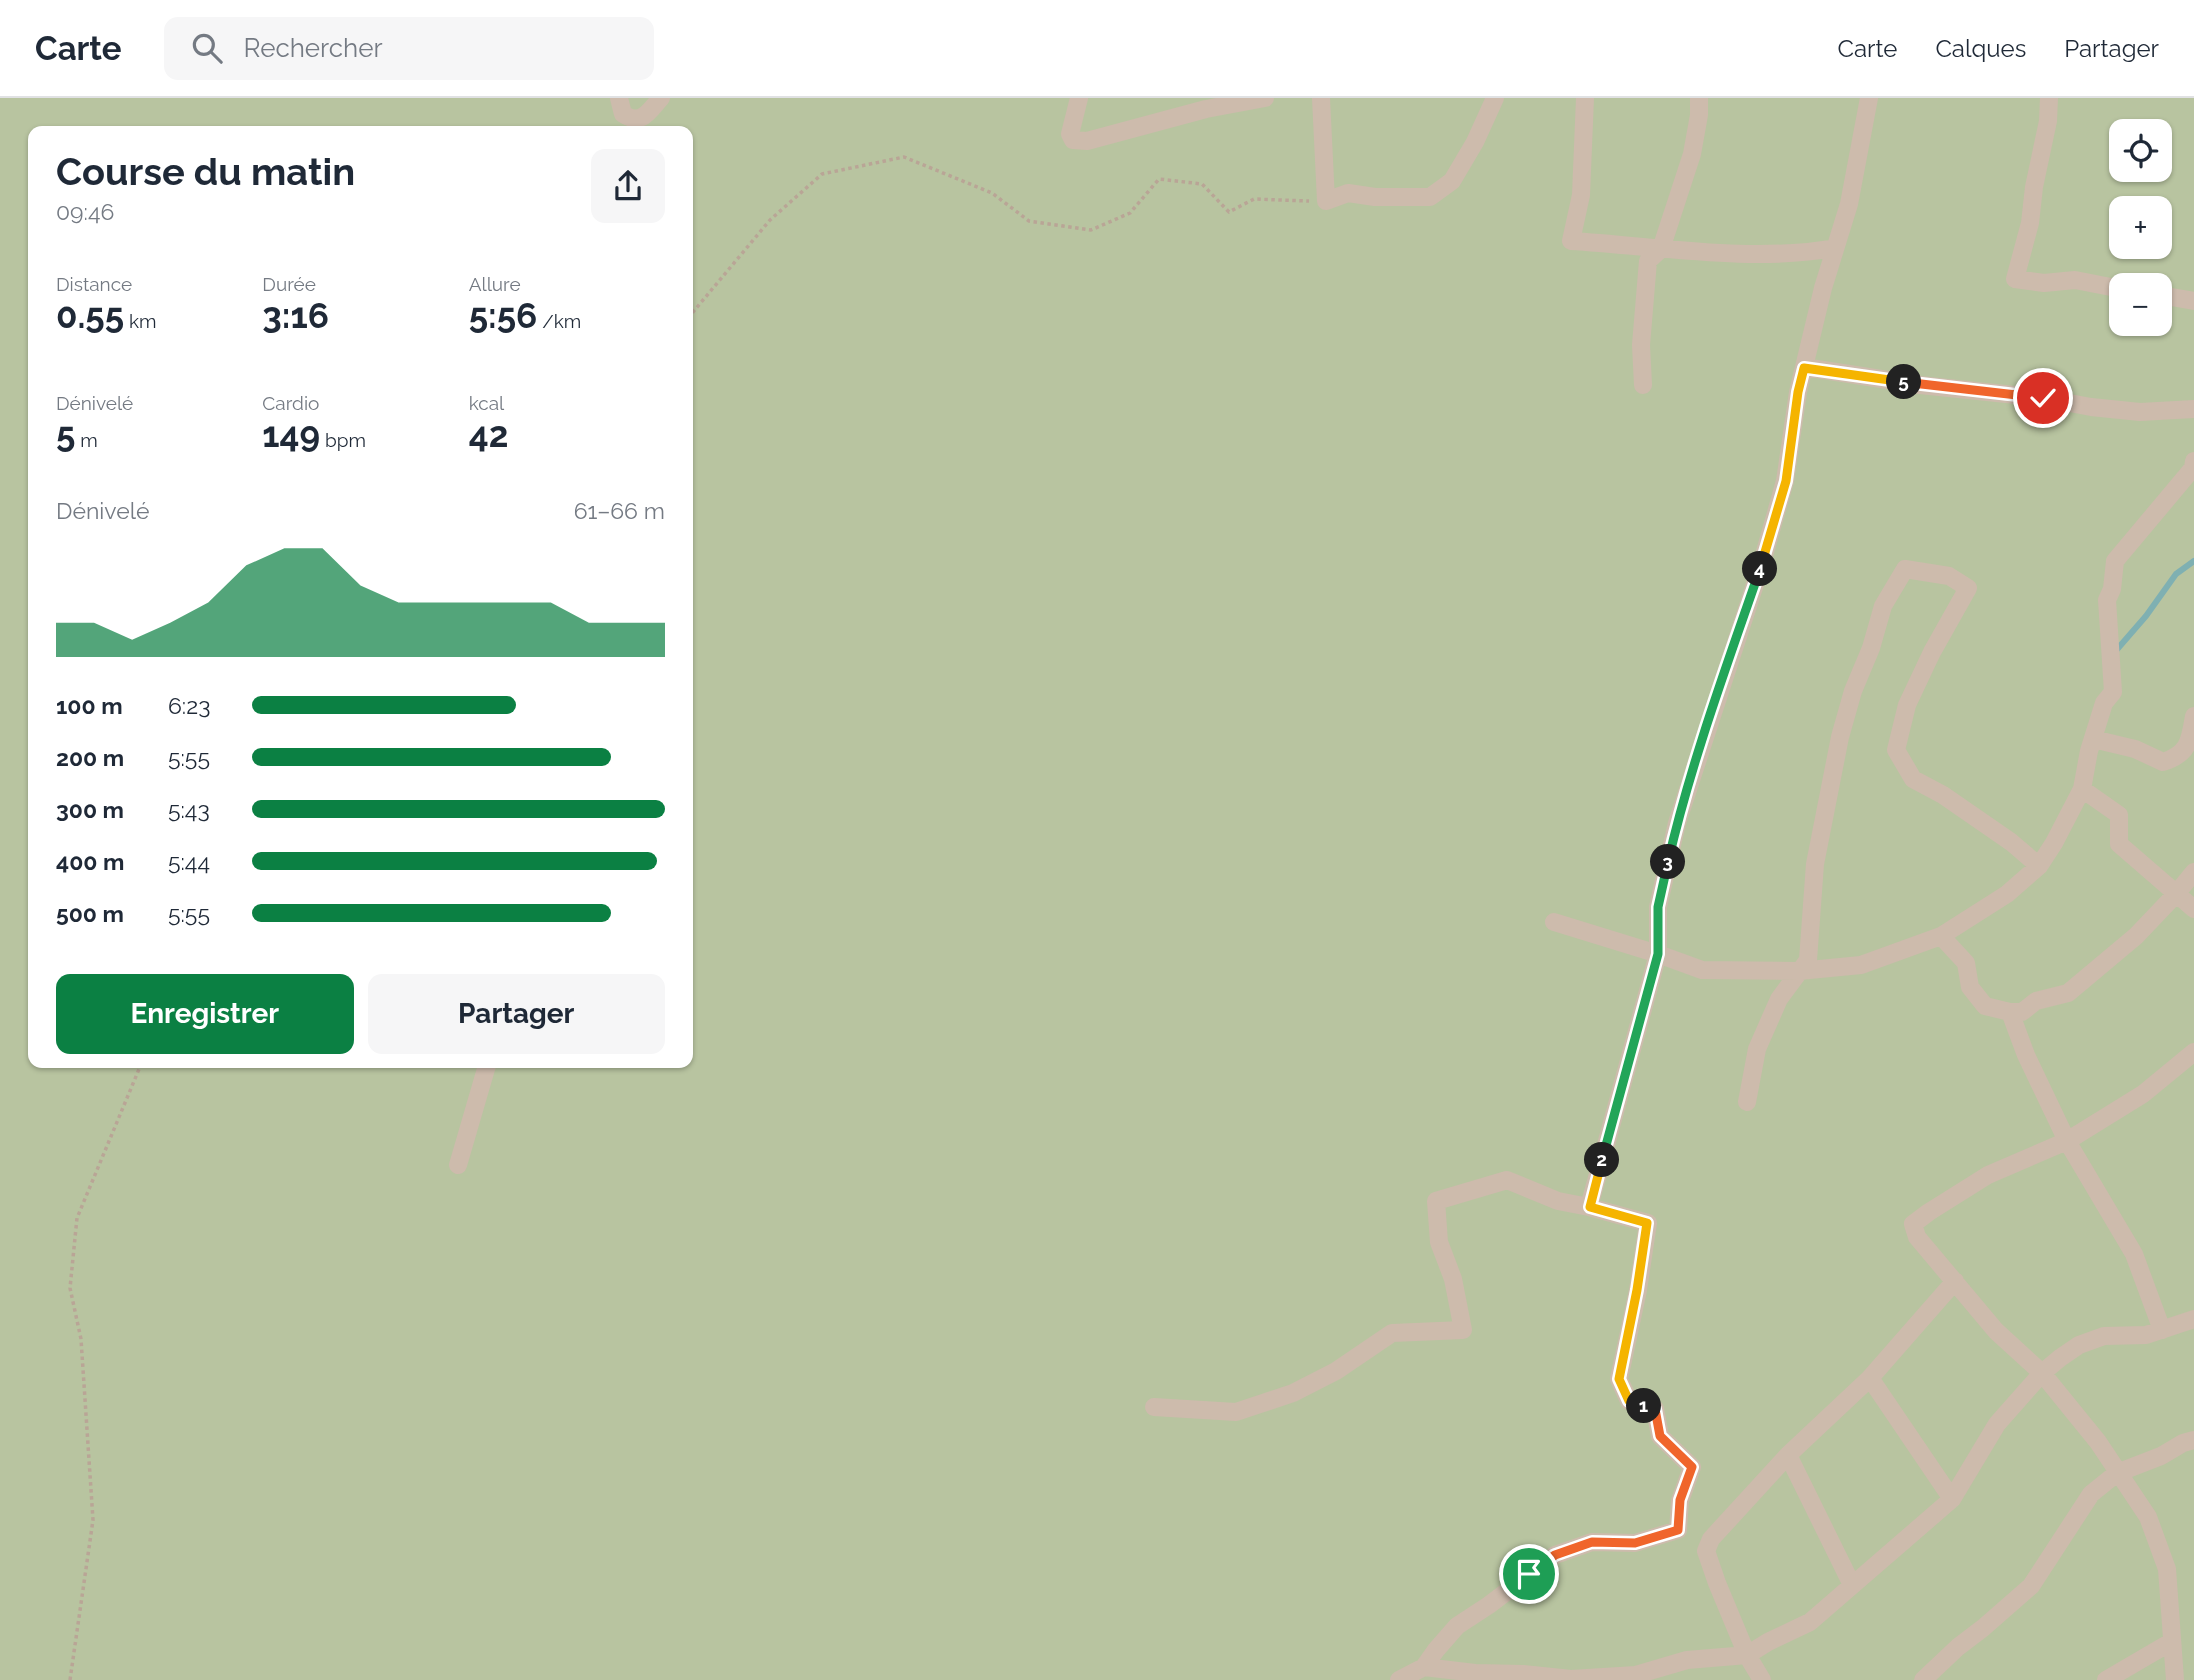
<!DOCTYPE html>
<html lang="fr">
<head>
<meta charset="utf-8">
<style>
  body { margin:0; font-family:Raleway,sans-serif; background:#f6f6f7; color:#1f2937; height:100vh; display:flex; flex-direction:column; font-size:26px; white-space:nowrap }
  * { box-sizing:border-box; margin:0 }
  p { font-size:23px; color:#747a83 }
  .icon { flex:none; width:38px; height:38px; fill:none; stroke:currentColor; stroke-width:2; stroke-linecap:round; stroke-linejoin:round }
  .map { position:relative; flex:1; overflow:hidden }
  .sheet { position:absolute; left:28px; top:28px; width:665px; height:942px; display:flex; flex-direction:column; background:#fff; border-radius:14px; box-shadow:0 2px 5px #0004 }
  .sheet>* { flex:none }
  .buttons { position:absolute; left:2109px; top:21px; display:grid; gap:14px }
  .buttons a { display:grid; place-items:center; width:63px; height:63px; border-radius:14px; background:#fff; box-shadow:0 2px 5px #0004; font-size:35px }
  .pin { position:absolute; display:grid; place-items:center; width:60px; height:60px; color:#fff; margin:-30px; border:4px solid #fff; border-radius:50%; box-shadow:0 2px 7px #0007 }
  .km { position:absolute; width:35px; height:35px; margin:-18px; border-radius:50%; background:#222; color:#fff; font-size:19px; line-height:35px; text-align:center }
  .round { display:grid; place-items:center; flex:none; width:74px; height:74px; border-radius:14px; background:#f6f6f7 }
  .headline { display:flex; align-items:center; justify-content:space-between; height:119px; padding:0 28px }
  h1 { font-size:38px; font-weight:700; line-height:52px }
  .figures { display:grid; grid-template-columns:repeat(3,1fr); gap:10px; height:119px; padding:7px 28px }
  .figures div { display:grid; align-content:center }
  .figures b { font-size:35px; font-weight:700 }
  .figures small { font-size:19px; font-weight:400 }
  .figures p { font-size:19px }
  .chart { height:196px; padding:14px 28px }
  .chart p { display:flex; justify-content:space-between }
  .chart svg { width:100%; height:126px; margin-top:7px; fill:#0b8043; opacity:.7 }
  .primary-button { display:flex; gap:14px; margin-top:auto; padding:14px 28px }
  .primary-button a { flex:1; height:80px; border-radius:14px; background:#0b8043; color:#fff; font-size:28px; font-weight:700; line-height:80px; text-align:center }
  .primary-button a+a { background:#f6f6f7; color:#1f2937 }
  ul { padding:0 28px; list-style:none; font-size:23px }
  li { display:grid; grid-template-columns:112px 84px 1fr; align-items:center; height:52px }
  li i { height:18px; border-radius:9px; background:#0b8043 }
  header { display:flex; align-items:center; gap:42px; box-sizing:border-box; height:98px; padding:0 35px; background:#fff; border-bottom:2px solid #e0e1e3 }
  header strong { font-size:33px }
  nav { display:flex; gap:38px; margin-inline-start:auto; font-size:24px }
  .search { width:490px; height:63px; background:#f6f6f7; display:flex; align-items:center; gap:18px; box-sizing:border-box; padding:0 24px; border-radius:14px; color:#747a83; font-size:26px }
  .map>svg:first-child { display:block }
  .green { fill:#b8c4a0; fill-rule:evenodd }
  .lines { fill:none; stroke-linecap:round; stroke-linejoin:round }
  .stream { stroke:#7fb0b2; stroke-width:6 }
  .path { stroke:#b9a596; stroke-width:3.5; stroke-dasharray:3.5 3.5; stroke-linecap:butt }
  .minor { stroke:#cdbbac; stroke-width:18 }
  .split-1-casing { stroke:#fff; stroke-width:14 }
  .split-2-casing { stroke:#fff; stroke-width:14 }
  .split-3-casing { stroke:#fff; stroke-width:14 }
  .split-4-casing { stroke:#fff; stroke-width:14 }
  .split-5-casing { stroke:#fff; stroke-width:14 }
  .split-6-casing { stroke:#fff; stroke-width:14 }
  .split-1 { stroke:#f0652b; stroke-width:9 }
  .split-2 { stroke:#f5b400; stroke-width:9 }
  .split-3 { stroke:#22a559; stroke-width:9 }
  .split-4 { stroke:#22a559; stroke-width:9 }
  .split-5 { stroke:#f5b400; stroke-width:9 }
  .split-6 { stroke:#f0652b; stroke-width:9 }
</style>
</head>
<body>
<header>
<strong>Carte</strong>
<div class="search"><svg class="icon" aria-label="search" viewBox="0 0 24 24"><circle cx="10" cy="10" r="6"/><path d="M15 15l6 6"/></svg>Rechercher</div>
<nav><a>Carte</a><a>Calques</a><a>Partager</a></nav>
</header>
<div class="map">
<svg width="2194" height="1582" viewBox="0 0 2194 1582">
  <rect width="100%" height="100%" fill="#f4ebe1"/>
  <path class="green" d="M0 0H2194V1582H0ZM33 33H688V964H33ZM2121 33H2160V72H2121ZM2121 110H2160V149H2121ZM2121 187H2160V226H2121Z"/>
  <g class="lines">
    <path class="stream" d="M2113 556 2146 518 2176 476 2194 463"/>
    <path class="path" d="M688 220 770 122 822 76 904 59 992 95 1029 123 1091 132 1130 115 1159 81 1202 86 1229 114 1254 101 1309 103
      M70 1582 93 1422 81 1241 70 1190 77 1120 142 964"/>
    <path class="minor" d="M619 0 623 16C642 28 648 14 661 0
      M1079 0 1070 36 1073 42 1087 43 1206 11 1265 0
      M1321 0 1326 103 1348 95 1375 99H1430L1452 83 1475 44 1495 0
      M1585 0 1581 97 1571 143C1656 148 1751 165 1835 150
      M2049 0 2048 23 2034 89 2030 125 2015 181 2044 185 2075 182 2121 191
      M2160 197 2194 203
      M1804 269 1920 287 2043 300 2091 309 2140 314 2194 311
      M1643 287 1641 247 1648 163 1661 151 1692 56 1699 17V0
      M2093 641 2135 651 2163 664C2189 656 2190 642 2194 618
      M2082 691 2119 717V746L2194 811
      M1554 824 1658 856 1702 872 1799 873 1861 867 1941 838 2007 796 2039 768 2054 745 2082 691 2089 653 2104 605 2113 594 2107 502 2112 491 2115 463 2193 370 2194 363
      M1941 838 1966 865 1970 889 1985 908 2010 914
      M1747 1004 1757 951 1779 901 1808 862 1815 766 1840 639 1853 593 1871 550 1883 508 1905 471 1949 478 1968 490 1932 554 1907 607 1896 652 1913 681 1943 697 2011 744 2039 768
      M458 1067 488 964
      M2162 1232 2134 1156 2067 1043 2026 957 2010 914H2022L2036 903 2068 895 2136 838 2176 796 2194 774
      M1870 1280 1952 1401
      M1154 1309 1236 1314 1293 1295 1336 1273 1392 1235 1463 1232 1453 1181 1439 1144 1436 1103 1507 1082 1558 1103 1589 1109 1658 856V809L1677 725 1761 468 1785 383 1798 294 1823 190 1849 106 1869 0
      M1788 1357 1852 1487
      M1424 1569 1436 1552 1457 1528 1489 1507 1555 1457 1592 1444 1635 1445 1678 1432 1680 1403 1692 1369 1660 1338 1655 1311 1629 1303 1619 1281 1638 1192 1648 1125 1589 1109
      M1399 1582 1424 1569 1475 1575 1523 1576 1571 1581 1636 1577 1687 1562 1747 1557 1768 1544 1810 1524 1952 1401 1997 1326 2042 1275 2060 1260 2079 1247 2104 1238 2146 1237 2194 1221
      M1762 1582 1747 1557 1717 1485 1706 1453 1711 1441 1788 1357 1870 1280 1955 1183
      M1923 1582 1958 1549 1983 1530 2031 1488 2091 1396 2117 1375 2161 1358 2183 1345 2194 1342
      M2106 1582 2171 1544
      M2175 1582 2167 1471 2148 1419 2098 1344 2042 1275 1996 1233 1917 1139 1913 1126 1929 1114 1988 1077 2067 1043 2143 996 2194 954"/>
  </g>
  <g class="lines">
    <g class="split-1-casing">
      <path id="split-1" d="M1529 1476 1555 1457 1592 1444 1635 1445 1678 1432 1680 1402 1692 1369 1660 1338 1655 1311 1644 1308"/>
    </g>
    <g class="split-2-casing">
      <path id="split-2" d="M1602 1062 1590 1109 1647 1125 1637 1192 1619 1281 1629 1303 1644 1308"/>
    </g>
    <g class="split-3-casing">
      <path id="split-3" d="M1602 1062 1658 856V809L1668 764"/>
    </g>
    <g class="split-4-casing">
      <path id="split-4" d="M1668 764C1691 664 1727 567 1760 471"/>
    </g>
    <g class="split-5-casing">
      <path id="split-5" d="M1760 471 1786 383 1798 294 1804 270 1904 284"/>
    </g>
    <g class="split-6-casing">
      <path id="split-6" d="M1904 284 2043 300"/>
    </g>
    <use href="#split-1" class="split-1"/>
    <use href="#split-2" class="split-2"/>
    <use href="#split-3" class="split-3"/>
    <use href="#split-4" class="split-4"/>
    <use href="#split-5" class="split-5"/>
    <use href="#split-6" class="split-6"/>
  </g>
</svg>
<div class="buttons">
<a><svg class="icon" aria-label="locate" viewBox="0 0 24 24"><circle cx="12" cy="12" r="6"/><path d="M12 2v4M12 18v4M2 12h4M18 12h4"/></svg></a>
<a>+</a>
<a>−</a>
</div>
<div class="pin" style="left:1529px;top:1476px;background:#1e9e55"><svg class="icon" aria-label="arrive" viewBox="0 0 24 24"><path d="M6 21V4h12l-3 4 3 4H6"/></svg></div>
<div class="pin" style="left:2043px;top:300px;background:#d93025"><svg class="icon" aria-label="check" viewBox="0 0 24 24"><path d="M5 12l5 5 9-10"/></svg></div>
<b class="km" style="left:1644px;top:1308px">1</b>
<b class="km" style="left:1602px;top:1062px">2</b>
<b class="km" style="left:1668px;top:764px">3</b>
<b class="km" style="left:1760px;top:471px">4</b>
<b class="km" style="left:1904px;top:284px">5</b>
<section class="sheet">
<div class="headline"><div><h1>Course du matin</h1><p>09:46</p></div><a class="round"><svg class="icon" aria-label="share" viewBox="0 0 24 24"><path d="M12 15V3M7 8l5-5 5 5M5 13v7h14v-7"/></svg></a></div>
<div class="figures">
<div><p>Distance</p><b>0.55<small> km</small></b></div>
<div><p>Durée</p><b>3:16</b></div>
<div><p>Allure</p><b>5:56<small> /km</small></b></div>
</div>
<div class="figures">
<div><p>Dénivelé</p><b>5<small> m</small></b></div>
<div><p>Cardio</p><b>149<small> bpm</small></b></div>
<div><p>kcal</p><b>42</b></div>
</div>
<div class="chart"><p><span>Dénivelé</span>61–66 m</p>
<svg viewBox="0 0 160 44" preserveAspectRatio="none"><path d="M0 44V32L10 32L20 38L30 32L40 25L50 12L60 6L70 6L80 19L90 25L100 25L110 25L120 25L130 25L140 32L150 32L160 32V44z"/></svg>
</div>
<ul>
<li><b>100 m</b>6:23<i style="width:64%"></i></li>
<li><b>200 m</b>5:55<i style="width:87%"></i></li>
<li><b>300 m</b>5:43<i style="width:100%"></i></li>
<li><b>400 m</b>5:44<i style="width:98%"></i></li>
<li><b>500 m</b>5:55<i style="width:87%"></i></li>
</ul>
<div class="primary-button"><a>Enregistrer</a><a>Partager</a></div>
</section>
</div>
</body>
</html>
